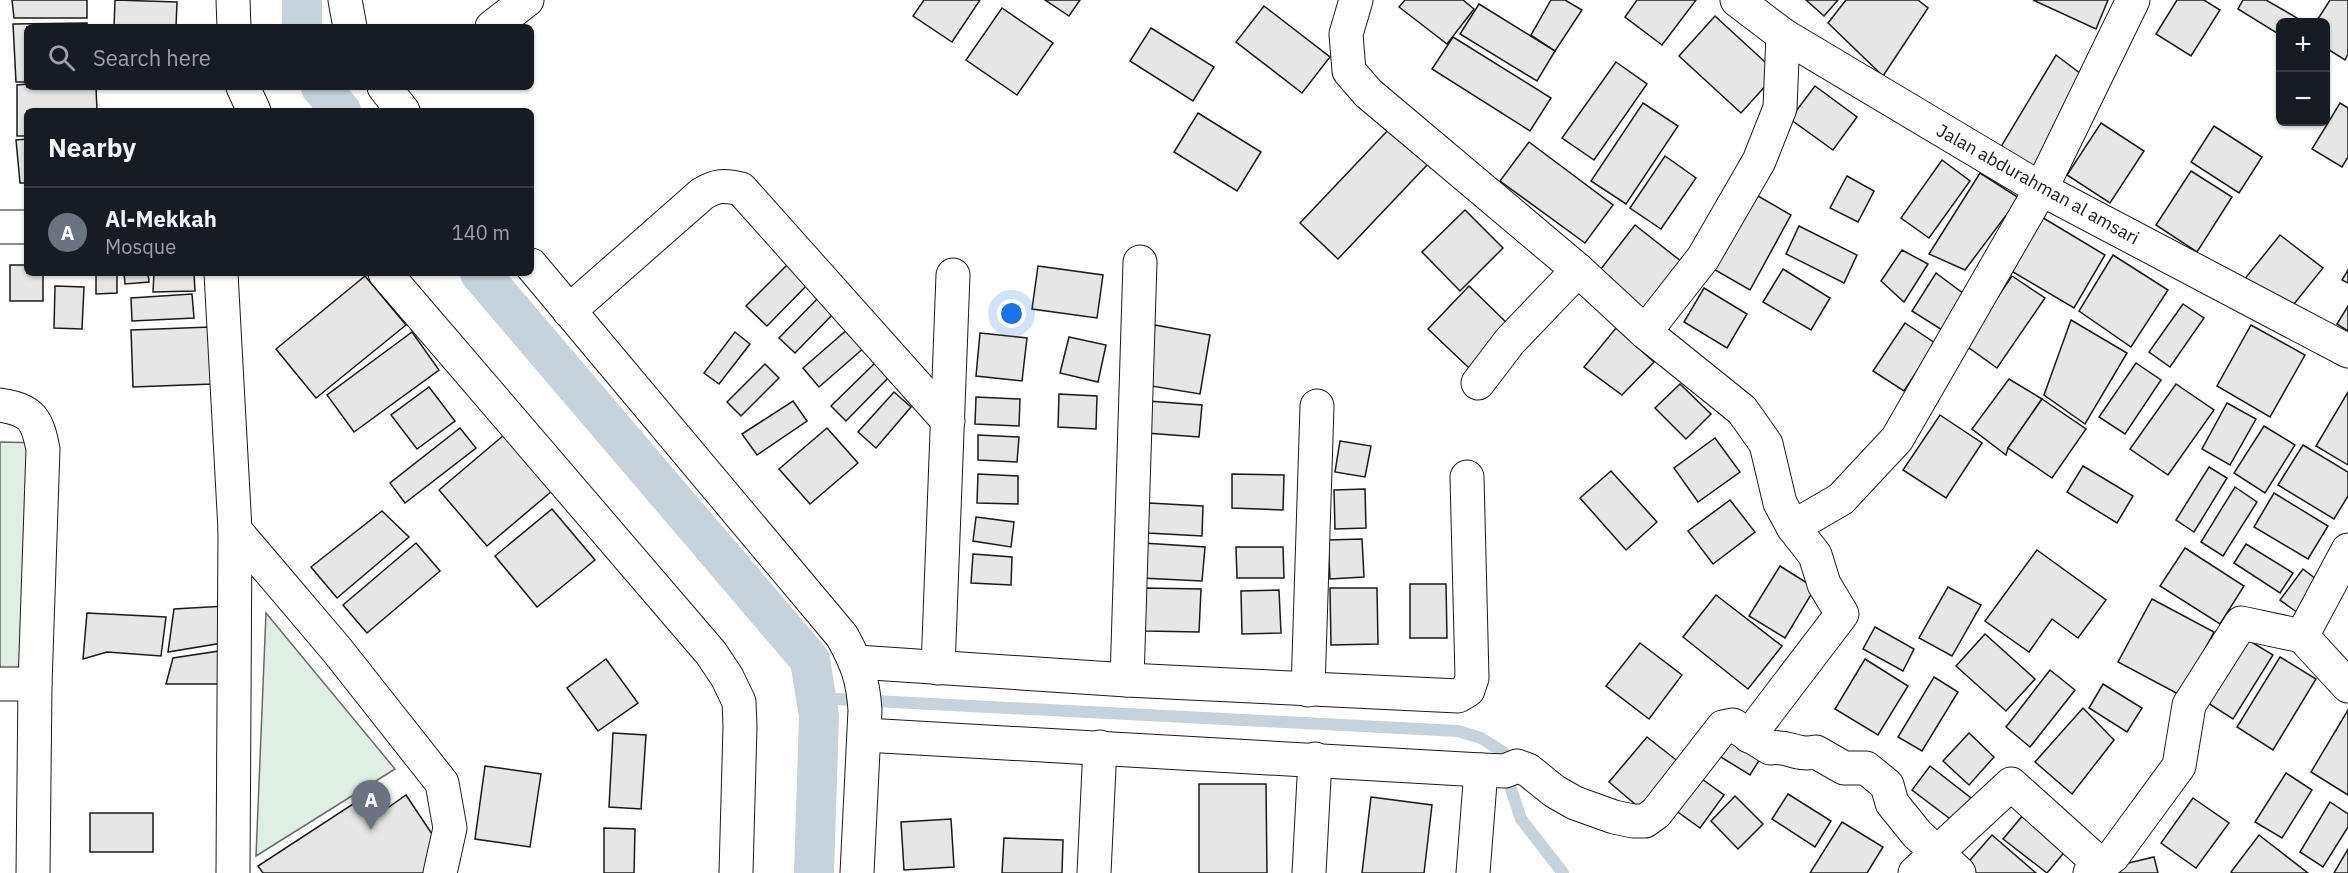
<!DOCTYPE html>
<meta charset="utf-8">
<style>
:root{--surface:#171b24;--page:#20242c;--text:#f1f3f6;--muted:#9ea1a6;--line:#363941;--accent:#c62828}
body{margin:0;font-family:"IBM Plex Sans",sans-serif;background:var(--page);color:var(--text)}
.controls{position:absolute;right:18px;top:18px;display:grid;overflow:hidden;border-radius:9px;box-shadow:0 2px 4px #0004}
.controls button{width:54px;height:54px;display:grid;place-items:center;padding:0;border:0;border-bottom:2px solid var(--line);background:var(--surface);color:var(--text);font:30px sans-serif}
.you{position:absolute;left:1012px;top:314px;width:21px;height:21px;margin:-15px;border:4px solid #fff;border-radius:50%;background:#1a73e8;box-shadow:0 0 0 9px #1a73e833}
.badge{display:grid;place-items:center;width:39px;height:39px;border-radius:50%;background:var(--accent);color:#fff;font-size:20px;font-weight:700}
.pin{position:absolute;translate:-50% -50px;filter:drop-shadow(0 2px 3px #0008)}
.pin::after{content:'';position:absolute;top:32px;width:21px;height:18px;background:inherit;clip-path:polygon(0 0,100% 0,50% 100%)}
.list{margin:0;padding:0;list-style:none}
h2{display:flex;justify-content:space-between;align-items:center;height:78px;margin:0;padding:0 24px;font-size:26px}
h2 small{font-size:20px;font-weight:400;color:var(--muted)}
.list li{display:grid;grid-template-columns:39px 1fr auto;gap:18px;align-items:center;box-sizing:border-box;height:90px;padding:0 24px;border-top:2px solid var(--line)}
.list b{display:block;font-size:22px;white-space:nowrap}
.list p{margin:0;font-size:20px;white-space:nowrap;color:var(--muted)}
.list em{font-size:20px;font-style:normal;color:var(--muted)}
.icon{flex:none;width:33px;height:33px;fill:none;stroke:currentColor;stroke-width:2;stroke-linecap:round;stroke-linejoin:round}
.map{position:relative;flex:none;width:2348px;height:873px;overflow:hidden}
.search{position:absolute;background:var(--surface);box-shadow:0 2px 4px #0004;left:24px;top:24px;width:510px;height:66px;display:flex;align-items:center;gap:15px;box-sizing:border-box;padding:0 21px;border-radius:9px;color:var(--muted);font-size:22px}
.panel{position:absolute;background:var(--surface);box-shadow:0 2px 4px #0004;left:24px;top:108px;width:510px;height:168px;border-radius:9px}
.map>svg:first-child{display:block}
</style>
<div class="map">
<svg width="2348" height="873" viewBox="0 0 2348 873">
<rect width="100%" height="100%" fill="#fff"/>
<g fill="#e0efe3" stroke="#6a6a6a" stroke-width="1.5">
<path d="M0,442L48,443L36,688L0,687Z"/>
<path d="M266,613L395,769L256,856Z"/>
</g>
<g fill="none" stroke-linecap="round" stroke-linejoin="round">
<path stroke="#c6d2dc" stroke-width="12" d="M816,698L1458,731L1481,738L1503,752L1509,783L1521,819L1563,873"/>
<g stroke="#c6d2dc" stroke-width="40">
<path d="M302,0V27"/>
<path d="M321,87L341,111"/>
<path d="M480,273L810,660L819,716L814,873"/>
</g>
</g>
<g fill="#e6e6e6" stroke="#1a1a1a" stroke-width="1.5">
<path d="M12,0H87V18H14Z"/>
<path d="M115,0L177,2L176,27H114Z"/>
<path d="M924,0H980L952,42L913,16Z"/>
<path d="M1045,0H1080L1069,16Z"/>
<path d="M1405,0H1463L1474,9L1447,44L1399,7Z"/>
<path d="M1551,0H1565L1582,10L1555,51L1531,35Z"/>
<path d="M1637,0H1696L1662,45L1625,17Z"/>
<path d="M1806,0H1838L1824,16Z"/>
<path d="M1846,0H1918L1928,8L1883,76L1828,23Z"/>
<path d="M2033,0H2108L2096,29Z"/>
<path d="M2177,0H2204L2220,10L2191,56L2156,34Z"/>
<path d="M2243,0H2266L2304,22H2280V35L2238,9Z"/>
<path d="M2330,0H2348V54L2345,60L2326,48V22H2316Z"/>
<path d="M1479,4L1555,51L1537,81L1460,34Z"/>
<path d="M1264,6L1330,57L1302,93L1236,42Z"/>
<path d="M1002,8L1053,43L1017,95L966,60Z"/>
<path d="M1715,16L1777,73L1741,113L1679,56Z"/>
<path d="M87,23V27H27V82H16L13,24Z"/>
<path d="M1151,28L1214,67L1193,101L1130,61Z"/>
<path d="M1453,37L1551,98L1530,131L1432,69Z"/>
<path d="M2056,55L2089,80L2032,180L1996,155Z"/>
<path d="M1616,62L1647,84L1594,160L1562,138Z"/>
<path d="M27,84V87H96L97,111H27V136H17V85Z"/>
<path d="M1815,86L1857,117L1833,150L1790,119Z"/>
<path d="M1643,103L1678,126L1626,204L1591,181Z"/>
<path d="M2340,103L2348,108V157L2342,167L2312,149Z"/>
<path d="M1198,113L1261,152L1237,191L1174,152Z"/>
<path d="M2101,123L2144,151L2110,203L2067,175Z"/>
<path d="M2214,126L2262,157L2239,193L2191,162Z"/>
<path d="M1390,128L1428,164L1338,259L1300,223Z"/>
<path d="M27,139V183H20L16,140Z"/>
<path d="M1529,142L1613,205L1585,243L1500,181Z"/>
<path d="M1665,156L1696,178L1661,229L1630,208Z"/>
<path d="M1942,160L1970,181L1929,238L1901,218Z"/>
<path d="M2191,171L2232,197L2197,252L2156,225Z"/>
<path d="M1980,173L2019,198L1965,270L1929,254Z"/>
<path d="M1847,176L1874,191L1858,222L1830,208Z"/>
<path d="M1751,192L1791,215L1750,290L1710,267Z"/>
<path d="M1465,210L1503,248L1460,291L1422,252Z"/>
<path d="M2040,216L2105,255L2074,308L2008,269Z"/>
<path d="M1635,225L1682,262L1645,310L1597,274Z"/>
<path d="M1799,226L1857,255L1844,283L1786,254Z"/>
<path d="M2280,235L2323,268L2286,314L2243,281Z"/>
<path d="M1902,250L1928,264L1904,302L1881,281Z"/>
<path d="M2113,255L2168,290L2131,347L2079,311Z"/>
<path d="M790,262L810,282L767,326L746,306Z"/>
<path d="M10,265H27V273H43V301H10Z"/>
<path d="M1038,266L1103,275L1097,318L1032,309Z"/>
<path d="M1783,269L1830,298L1811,330L1763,302Z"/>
<path d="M2348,270V283L2342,280Z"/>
<path d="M96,273H117V293L96,294Z"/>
<path d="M124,273H148L149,282L125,284Z"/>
<path d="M154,273H194L195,291L153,292Z"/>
<path d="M1936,273L1964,294L1942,330L1912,311Z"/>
<path d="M365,276L406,325L316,398L276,349Z"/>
<path d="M2012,276L2045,298L1997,368L1965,345Z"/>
<path d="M55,286L84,287L82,329L54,328Z"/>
<path d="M1469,286L1510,326L1469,368L1428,329Z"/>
<path d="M1704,288L1747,314L1727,348L1684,322Z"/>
<path d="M192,294L194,318L132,321L131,298Z"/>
<path d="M819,297L835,312L795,353L779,338Z"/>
<path d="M2183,304L2204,318L2170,367L2149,352Z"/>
<path d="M2348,306V331L2337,324Z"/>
<path d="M2071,320L2127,353L2085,424L2044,395Z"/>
<path d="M1905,323L1935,343L1904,391L1873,371Z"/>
<path d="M1155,325L1210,335L1200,394L1145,385Z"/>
<path d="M2251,325L2305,355L2270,417L2217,386Z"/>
<path d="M210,327L212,384L133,387L131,330Z"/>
<path d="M849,328L865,347L819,387L803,368Z"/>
<path d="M1616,328L1654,362L1622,395L1584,367Z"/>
<path d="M412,332L439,370L354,432L327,395Z"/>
<path d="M735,332L750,344L719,384L704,373Z"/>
<path d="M980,333L1027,338L1022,381L976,376Z"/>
<path d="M1069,337L1106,345L1098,382L1060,373Z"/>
<path d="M875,363L889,377L846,421L831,406Z"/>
<path d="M2136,363L2161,380L2125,434L2099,417Z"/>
<path d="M765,364L779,378L741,416L727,402Z"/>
<path d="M2009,379L2042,399L2008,448L2006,455L1972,429Z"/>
<path d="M1680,384L1711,414L1686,439L1655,408Z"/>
<path d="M2176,384L2214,410L2168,475L2130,449Z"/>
<path d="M429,387L455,421L417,449L391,415Z"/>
<path d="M894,392L911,407L876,448L858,432Z"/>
<path d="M2348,392V465L2316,446Z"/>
<path d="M1059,394L1097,396L1096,429L1058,427Z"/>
<path d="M976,397L1020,399L1019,426L975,424Z"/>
<path d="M2042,399L2086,429L2052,478L2008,448Z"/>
<path d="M793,401L807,421L757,455L742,434Z"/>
<path d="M1148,401L1202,405L1199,437L1146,433Z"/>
<path d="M2227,403L2256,419L2230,465L2202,449Z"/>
<path d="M1940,415L1982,443L1946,498L1903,470Z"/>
<path d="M2264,426L2295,445L2265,493L2234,473Z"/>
<path d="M460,428L476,448L405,503L390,483Z"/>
<path d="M827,428L858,463L810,504L779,469Z"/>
<path d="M504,435L552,491L487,546L439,490Z"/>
<path d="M978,435L1019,437L1017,462L978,460Z"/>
<path d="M1715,438L1740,472L1698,502L1674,468Z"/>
<path d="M1340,441L1371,446L1365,477L1335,472Z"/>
<path d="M2303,445L2348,472V496L2334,519L2278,485Z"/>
<path d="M2083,466L2133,496L2117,523L2067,492Z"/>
<path d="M2209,467L2227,478L2194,532L2176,520Z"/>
<path d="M1611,471L1657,522L1626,550L1580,498Z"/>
<path d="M978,474L1018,476V504L977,503Z"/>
<path d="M1232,474L1284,475L1283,510L1232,508Z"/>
<path d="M2235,487L2257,502L2223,556L2201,542Z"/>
<path d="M1365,489L1366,528L1335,529L1334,490Z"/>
<path d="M2274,493L2328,526L2308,559L2254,527Z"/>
<path d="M1730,500L1755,532L1713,564L1688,531Z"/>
<path d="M1149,503L1203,506L1202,536L1147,533Z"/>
<path d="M552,509L595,560L537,607L495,556Z"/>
<path d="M382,511L409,537L337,598L311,567Z"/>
<path d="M976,517L1014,522L1011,547L973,541Z"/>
<path d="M1362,539L1364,577L1330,579L1328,540Z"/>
<path d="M416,543L440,571L367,633L343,605Z"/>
<path d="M1143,543L1205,547L1202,581L1141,578Z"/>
<path d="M2246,544L2293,573L2280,593L2234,563Z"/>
<path d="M1236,547H1283L1284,578H1237Z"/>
<path d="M2185,548L2244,586L2220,624L2160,586Z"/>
<path d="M2037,550L2106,600L2078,638L2052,619L2029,652L1985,621Z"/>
<path d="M973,554L1012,557L1011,585L971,583Z"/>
<path d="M1780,566L1815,588L1785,638L1749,616Z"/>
<path d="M2303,569L2321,583L2298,613L2280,600Z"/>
<path d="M1410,584H1446L1447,638H1410Z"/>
<path d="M1948,587L1981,605L1952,656L1919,638Z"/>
<path d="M1145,588L1201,589L1199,632L1145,631Z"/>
<path d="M1330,588H1377L1378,644L1331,645Z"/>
<path d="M1279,590L1281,633L1242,634L1241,591Z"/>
<path d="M1716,595L1782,646L1748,689L1683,637Z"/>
<path d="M2152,599L2214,632L2180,695L2118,662Z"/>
<path d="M226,606L228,642L168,652L174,609Z"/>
<path d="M87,613L166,617L161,656L107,652L83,659Z"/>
<path d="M1875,627L1914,649L1903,671L1863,649Z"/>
<path d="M1985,634L2035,679L2006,711L1956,666Z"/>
<path d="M2240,635L2273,655L2233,719L2200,698Z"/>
<path d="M1640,643L1682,675L1649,719L1606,686Z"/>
<path d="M226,650L224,684H166L173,658Z"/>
<path d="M2280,657L2316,679L2273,750L2237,727Z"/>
<path d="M606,659L638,703L598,731L567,688Z"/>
<path d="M1865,659L1908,686L1878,735L1835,709Z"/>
<path d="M2050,670L2075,690L2030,747L2006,727Z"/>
<path d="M1934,677L1958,692L1922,751L1898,737Z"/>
<path d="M2103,684L2142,708L2127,732L2089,708Z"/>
<path d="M2083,708L2114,740L2072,794L2035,762Z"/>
<path d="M2348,710V795L2311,772Z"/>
<path d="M613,733L646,735L641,809L609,807Z"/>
<path d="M1728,733L1763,754L1750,775L1716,754Z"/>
<path d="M1969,733L1994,757L1969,785L1943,761Z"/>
<path d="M1647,737L1680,763L1642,810L1609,782Z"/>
<path d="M485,766L541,774L530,847L475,839Z"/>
<path d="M1930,766L1971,798L1953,821L1912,790Z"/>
<path d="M2286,773L2312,790L2282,838L2255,822Z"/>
<path d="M1695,774L1724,795L1700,828L1671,807Z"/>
<path d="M1199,784H1266L1267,873H1199Z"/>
<path d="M1788,794L1831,821L1815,847L1772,819Z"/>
<path d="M406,795L436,840L429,873H263L258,866L356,802L369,821Z"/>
<path d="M1735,796L1763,824L1738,849L1711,821Z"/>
<path d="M1371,797L1432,805L1424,873H1362Z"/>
<path d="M2193,798L2229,823L2196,868L2161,843Z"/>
<path d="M2330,802L2348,814V827L2323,867L2300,852Z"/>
<path d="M2029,808L2072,843L2047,873L2003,839Z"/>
<rect x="90" y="813" width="63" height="39"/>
<path d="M951,819L954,867L904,870L901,822Z"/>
<path d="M1842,822L1883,847L1867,873H1810Z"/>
<path d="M604,828L635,829L634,873H604Z"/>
<path d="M1992,835L2036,873H1971L1964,867Z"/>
<path d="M2259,835L2308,873H2233L2231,872Z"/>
<path d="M1004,838L1063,840L1062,873H1002Z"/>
<path d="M2348,849V873H2334Z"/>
<path d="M2154,857L2158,873H2099V870Z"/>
</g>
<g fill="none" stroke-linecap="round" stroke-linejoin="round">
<defs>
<g id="minor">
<path d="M233,0L234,27"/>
<path d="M345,0L350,27"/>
<path d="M1356,0L1346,34L1349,71L1368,93L1578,270L1645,332L1742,410L1766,444L1780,503L1793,527L1815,555L1824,584L1842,614L1749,736"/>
<path d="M1737,0L1783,35L2041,189L2348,351"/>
<path d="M492,27L527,0"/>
<path d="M243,87L254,111"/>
<path d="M384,87L403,111"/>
<path d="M0,227H27"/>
<path d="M531,265L842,636C857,663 863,679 865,710L857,873"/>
<path d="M221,273L235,530L233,873"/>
<path d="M385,273L711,653L727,677L739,702L740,726L736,873"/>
<path d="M569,311L702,194C716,185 725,185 741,189L948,421"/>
<path d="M1645,332L1703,258L1759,161L1780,108L1783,35"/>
<path d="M1478,383L1510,341L1578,270"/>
<path d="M0,405C32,410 37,419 43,449L35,684L33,873"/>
<path d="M1793,527L1841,499L1897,439L2041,189L2133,0"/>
<path d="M235,530L337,650L442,783L450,828L440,873"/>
<path d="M2302,636L2348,550"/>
<path d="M2302,636L2348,686"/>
<path d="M857,662L1127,680L1458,696L1468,690L1472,678L1467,477"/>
<path d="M938,668L953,275"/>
<path d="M1127,680L1140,262"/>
<path d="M0,684H35"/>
<path d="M1308,690L1317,406"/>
<path d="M865,735L1481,770L1505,771L1517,766L1528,770L1554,791L1575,803L1614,817L1633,821H1645L1656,813L1723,727L1733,725L1770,748C1790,745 1794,756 1816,752L1844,768H1866L1887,785L1892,803L1917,834L1959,873"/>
<path d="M1094,873L1100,747"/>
<path d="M1309,873L1315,759"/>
<path d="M1473,873L1481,770"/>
<path d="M1915,873L2011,784L2101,865"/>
<path d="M2090,873L2113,856L2179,766L2189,705L2241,623L2302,636"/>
</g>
</defs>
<use href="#minor" stroke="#1a1a1a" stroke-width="35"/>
<use href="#minor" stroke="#fff" stroke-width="33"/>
</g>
<g text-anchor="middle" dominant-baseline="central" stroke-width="4.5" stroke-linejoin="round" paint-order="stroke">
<g font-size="18" fill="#1a1a1a" stroke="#fff">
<text transform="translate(2038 184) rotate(29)">Jalan abdurahman al amsari</text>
</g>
</g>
</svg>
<div class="controls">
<button>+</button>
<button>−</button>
</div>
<div class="you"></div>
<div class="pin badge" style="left:371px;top:830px;background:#6b7280">A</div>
<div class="search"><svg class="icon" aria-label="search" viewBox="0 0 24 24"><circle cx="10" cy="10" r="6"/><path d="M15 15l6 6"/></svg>Search here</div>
<section class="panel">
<h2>Nearby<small></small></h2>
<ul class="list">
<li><span class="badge" style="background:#6b7280">A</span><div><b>Al-Mekkah</b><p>Mosque</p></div><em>140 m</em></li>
</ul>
</section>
</div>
